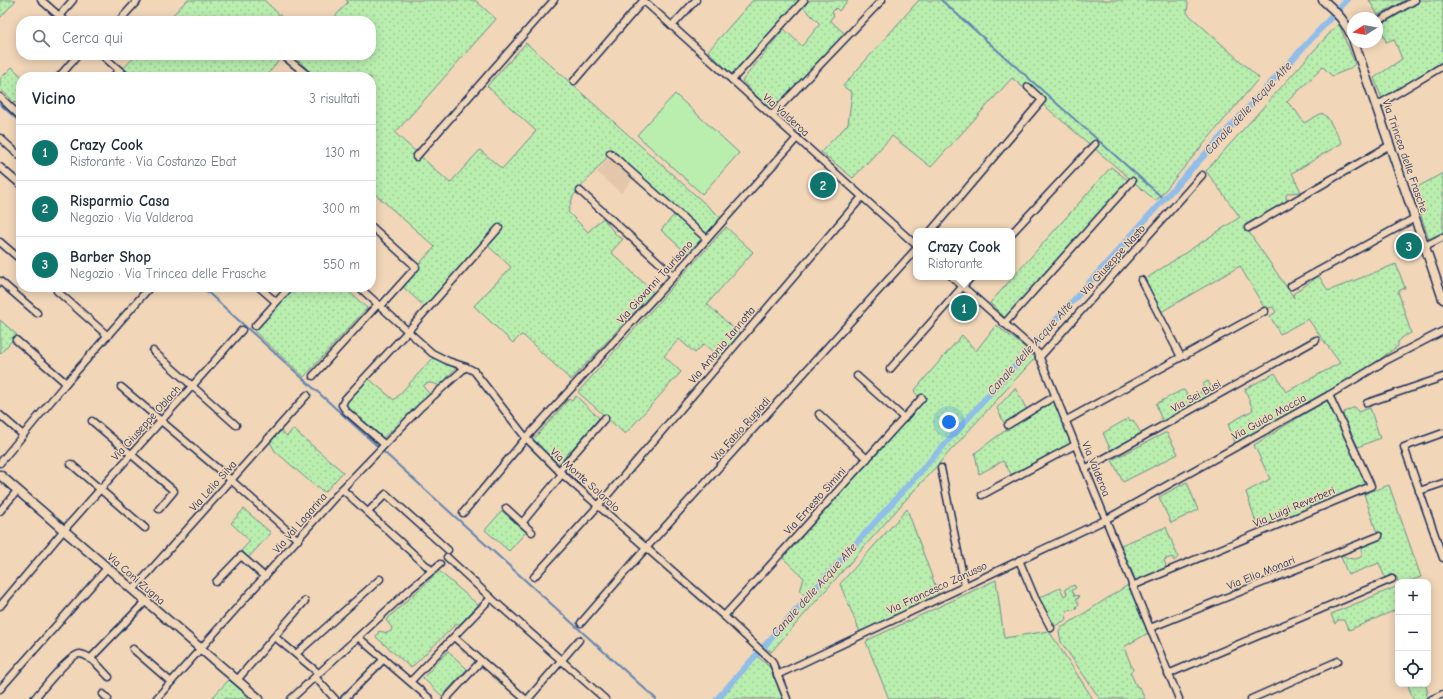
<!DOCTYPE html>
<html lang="it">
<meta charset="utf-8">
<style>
:root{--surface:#fff;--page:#f2f2f3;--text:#1f2937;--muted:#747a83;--line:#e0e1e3;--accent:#0f766e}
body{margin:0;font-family:"Comic Neue",sans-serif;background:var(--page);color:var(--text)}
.controls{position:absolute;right:12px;bottom:12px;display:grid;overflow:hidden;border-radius:8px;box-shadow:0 2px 10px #0003}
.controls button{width:36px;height:36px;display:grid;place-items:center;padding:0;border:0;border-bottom:1px solid var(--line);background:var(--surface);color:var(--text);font:20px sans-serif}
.compass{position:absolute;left:1347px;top:12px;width:36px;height:36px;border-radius:50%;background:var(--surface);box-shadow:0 2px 10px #0003;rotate:259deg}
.you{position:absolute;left:949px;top:422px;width:14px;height:14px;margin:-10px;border:3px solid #fff;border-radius:50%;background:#1a73e8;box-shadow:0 0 0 6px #1a73e833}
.badge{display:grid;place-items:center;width:26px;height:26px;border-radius:50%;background:var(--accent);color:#fff;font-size:13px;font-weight:700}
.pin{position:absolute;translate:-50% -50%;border:2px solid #fff;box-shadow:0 1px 4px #0006}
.popup{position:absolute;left:913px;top:228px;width:102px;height:52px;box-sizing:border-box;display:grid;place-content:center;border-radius:8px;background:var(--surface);filter:drop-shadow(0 1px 3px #0005);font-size:13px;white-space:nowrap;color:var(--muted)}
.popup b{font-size:15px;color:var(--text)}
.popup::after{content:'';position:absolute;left:50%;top:100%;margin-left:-8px;border:8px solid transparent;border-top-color:var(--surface)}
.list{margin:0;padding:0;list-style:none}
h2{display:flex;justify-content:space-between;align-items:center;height:52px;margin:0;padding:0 16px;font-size:17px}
h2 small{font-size:13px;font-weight:400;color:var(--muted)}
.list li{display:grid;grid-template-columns:26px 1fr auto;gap:12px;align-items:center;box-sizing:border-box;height:56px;padding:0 16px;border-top:1px solid var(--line)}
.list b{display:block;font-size:15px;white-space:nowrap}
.list p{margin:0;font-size:13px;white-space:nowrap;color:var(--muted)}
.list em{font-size:13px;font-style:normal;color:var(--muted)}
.icon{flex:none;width:22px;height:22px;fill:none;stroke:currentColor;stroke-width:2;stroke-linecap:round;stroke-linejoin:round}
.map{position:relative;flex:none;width:1443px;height:699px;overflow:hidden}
.search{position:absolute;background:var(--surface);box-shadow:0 2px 10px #0003;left:16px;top:16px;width:360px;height:44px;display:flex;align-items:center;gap:10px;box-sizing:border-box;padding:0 14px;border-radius:16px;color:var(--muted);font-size:15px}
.panel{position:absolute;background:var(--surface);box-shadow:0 2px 10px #0003;left:16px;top:72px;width:360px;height:220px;border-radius:16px}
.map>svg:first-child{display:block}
</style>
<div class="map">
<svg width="1443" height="699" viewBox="0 0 1443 699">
<defs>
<pattern id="green-dots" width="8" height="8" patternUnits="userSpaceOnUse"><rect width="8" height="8" fill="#b9eeaf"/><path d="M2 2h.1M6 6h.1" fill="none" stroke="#9ecc99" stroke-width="1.8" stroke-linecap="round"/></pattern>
</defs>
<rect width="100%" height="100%" fill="#f1d6b8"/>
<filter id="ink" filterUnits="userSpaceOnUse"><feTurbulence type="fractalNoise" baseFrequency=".025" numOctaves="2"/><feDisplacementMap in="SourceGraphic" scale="8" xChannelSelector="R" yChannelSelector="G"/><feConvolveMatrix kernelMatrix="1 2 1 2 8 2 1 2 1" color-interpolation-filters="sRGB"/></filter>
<g filter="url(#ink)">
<path fill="#e4c7aa" d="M610,157L634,178L621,193L597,172Z"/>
<g fill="url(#green-dots)" stroke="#6a8e86">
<path d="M0,0H16L0,18Z"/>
<path d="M187,0H264L286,21H167Z"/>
<path d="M346,0H475L496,19L395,133L450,183L480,150L502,169L536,131L487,86L526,43L722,219L707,237L612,152L573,196L568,212L588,232L603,218L617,236L623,239L611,252L653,292L571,380L524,336L521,335L513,343L474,306L511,267L485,243L425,307L400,284L435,247L375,194L371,198V77H315L293,55H371V21H331L348,2Z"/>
<path d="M753,0H799L732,74L708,51Z"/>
<path d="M810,0H848L839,11L836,8L832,12L834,15L830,20L846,35L773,113L742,81L784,29L802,46L820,24L803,7Z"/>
<path d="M919,0H1186L1188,3L1187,13L1259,78L1156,201L1012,78L931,167L892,136L853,178L821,152L848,124L852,93L843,86Z"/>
<path d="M1369,0H1406L1378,15Z"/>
<path d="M1414,0H1443V61L1382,99L1374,78L1402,59L1394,39L1386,42L1380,24Z"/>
<path d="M1339,24L1355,64L1349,69L1332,76L1323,67L1287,102L1296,111L1304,123L1322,113L1327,117L1342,143L1292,173L1301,192L1288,193L1286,195L1287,203L1246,228L1294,298L1293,294L1319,276L1328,291L1396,264L1405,288L1398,291L1411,333L1403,337L1398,342V346L1372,365L1268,428L1236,445L1228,424L1253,410L1245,389L1275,373L1286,392L1340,363L1308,319L1280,334L1270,316L1276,312L1273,307L1265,309L1240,266L1161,312L1144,280L1240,217L1206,171L1337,25Z"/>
<path d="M136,55H283L266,77H133L124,68Z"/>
<path d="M12,67L22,77H21V97L15,103L0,89V79Z"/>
<path d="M1111,167L1130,182L1019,302L1006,319L990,303Z"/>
<path d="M1443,173V232L1429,239L1412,190Z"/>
<path d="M675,214L705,240L690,256L661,230Z"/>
<path d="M726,227L753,252L707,304L741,335L721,358L704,344L695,353L679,339L664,356L681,372L625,434L578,392Z"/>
<path d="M293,287H344L367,308L304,377L254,331Z"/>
<path d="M0,320L17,335L0,354Z"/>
<path d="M996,325L1027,349L1035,358L910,495L771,652L765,648L809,599L800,591L804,578L783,558L923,402L914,391L962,335L976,351Z"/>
<path d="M433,358L453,366L455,369C449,374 447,380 440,386C435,384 429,381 424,385V388L431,395L382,439L345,407L348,400L369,379L394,400Z"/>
<path d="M1208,381L1216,397L1163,424L1156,404L1180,391L1184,390L1189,398L1196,396L1203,390V384Z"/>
<path d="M1015,388L1027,410L1052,395L1074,444L1013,477L1003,461L979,474L975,453L1007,429L997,408Z"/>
<path d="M576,396L599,418L559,464L532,441L569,399L572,401Z"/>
<path d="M1327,400L1367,485L1258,528L1246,492L1270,479L1254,445Z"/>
<path d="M1355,407L1358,412L1370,408L1380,438L1358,447L1343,416L1344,412Z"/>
<path d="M1129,418L1130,421L1133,420L1142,435L1112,453L1103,433Z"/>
<path d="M293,429L343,472L325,492L316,487L275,451L270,442L281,431L287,436Z"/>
<path d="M1165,433H1167L1178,454L1123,482L1112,460Z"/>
<path d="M1187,482L1198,510L1171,523L1159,497Z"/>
<path d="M1389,485L1421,577L1407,582H1398L1397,577L1391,574L1388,576L1386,580L1379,563L1348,575L1340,554C1348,558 1354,562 1362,556V545L1379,539L1364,494Z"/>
<path d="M244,509L271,533L248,558L241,551L250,541L231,523Z"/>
<path d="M907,509L939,596L860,632L840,584Z"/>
<path d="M502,511L526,532L509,551L485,530Z"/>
<path d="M1166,527L1178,557L1174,561L1172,557L1164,560L1167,569L1136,581L1121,545Z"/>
<path d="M439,571L478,605L460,624H456L411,668L376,637L379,631L387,633L391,631L392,628L386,620Z"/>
<path d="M996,580L1004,638L1049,631L1093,699H889L866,642L868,640Z"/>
<path d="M1074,585L1076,588L1072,590L1075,596L1078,595L1079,598L1076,599L1079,604L1076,607L1077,608L1072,611L1070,609L1065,613L1067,619L1055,626L1039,598L1060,588L1064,596L1067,594L1065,589Z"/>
<path d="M1128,585L1148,633L1124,647L1133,670L1130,672L1137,687H1139L1145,699H1100L1061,642L1059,632L1061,628L1066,625Z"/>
<path d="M1398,586V609L1349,630L1344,620H1338L1335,624L1331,614Z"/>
<path d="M448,651L467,669L442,696L423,678Z"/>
<path d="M757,656L774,671L785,699H721Z"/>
<path d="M229,680L252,699H211Z"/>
<path d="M1413,684H1425L1428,692L1426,693L1428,697L1423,699H1413L1408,685Z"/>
</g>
<path fill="#b9eeaf" stroke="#6a8e86" d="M675,94L739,153L702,194L637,135Z"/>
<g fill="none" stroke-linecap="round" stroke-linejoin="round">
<g stroke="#6184b2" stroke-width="2">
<path d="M941,0L1164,199"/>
<path d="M0,104L21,123"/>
<path d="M202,287L656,699"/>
</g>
<path stroke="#90bdea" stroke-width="6" d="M717,699L1164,199L1347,0"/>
<defs>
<g id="minor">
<path d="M41,0L65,21"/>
<path d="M643,0L916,245"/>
<path d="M59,16L73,0"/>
<path d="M119,21L138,0"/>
<path d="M1377,22L1415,0"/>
<path d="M672,26L696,0"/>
<path d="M102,55L127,77"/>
<path d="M285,57L310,77"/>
<path d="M59,77L78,55"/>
<path d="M113,77L119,70"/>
<path d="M732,80L804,0"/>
<path d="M574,81L643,1"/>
<path d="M0,97L21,117"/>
<path d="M1376,106L1443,66"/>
<path d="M772,115L882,0"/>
<path d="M0,138L21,157"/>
<path d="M610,153L707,239"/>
<path d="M416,157L554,0"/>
<path d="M0,167L21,185"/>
<path d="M580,191L674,276"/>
<path d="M371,226L416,267L381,306"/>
<path d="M1248,228L1390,145"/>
<path d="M931,231L1042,100L1028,87"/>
<path d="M1012,233L1095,144"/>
<path d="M0,242L21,260"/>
<path d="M1425,246L1443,237"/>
<path d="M952,277L1038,353L1179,699"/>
<path d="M1141,280L1181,357"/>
<path d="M0,281L37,313"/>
<path d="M1291,286L1415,218"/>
<path d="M259,287L276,302"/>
<path d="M359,287L432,353L448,361L466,367L474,371L526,438L562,474L724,616L772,661L787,699"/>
<path d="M57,291L108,336"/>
<path d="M1004,324L1132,181"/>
<path d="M255,326L290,287"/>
<path d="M16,340L66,383"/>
<path d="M153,351L236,425"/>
<path d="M1039,358L1202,175"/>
<path d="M890,369L971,277"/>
<path d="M313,376L378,304"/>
<path d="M857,376L904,418"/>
<path d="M121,387L231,480L298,540"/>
<path d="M1367,403L1443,377"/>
<path d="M819,414L867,459"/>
<path d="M0,415L23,435"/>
<path d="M92,421L174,491L159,509"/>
<path d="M1065,421L1265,311"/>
<path d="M1008,425L1055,396"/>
<path d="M1443,433L1404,447L1443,558"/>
<path d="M384,444L346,411L342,405L345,399L408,331L499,228"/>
<path d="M0,463L66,383L150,287"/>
<path d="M71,464L145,528"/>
<path d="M941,468L965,586"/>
<path d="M1085,469L1316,340"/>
<path d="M559,471L605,418"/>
<path d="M342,489L429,568"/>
<path d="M1419,491L1443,483"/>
<path d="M982,495L1075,445"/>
<path d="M506,508L532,532"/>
<path d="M0,511L17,491"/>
<path d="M368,512L386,494L448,550"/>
<path d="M463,513L526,438L674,276L797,138"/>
<path d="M522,523L562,474"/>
<path d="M447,557L491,598L605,699"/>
<path d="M1019,560L1035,598L1051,628"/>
<path d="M534,577L598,506L862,197"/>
<path d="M216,582L241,556L265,577"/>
<path d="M1132,586L1371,486L1329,395"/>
<path d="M133,590L307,395"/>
<path d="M0,606L64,530L242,330"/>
<path d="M724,616L922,398"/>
<path d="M581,623L646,548L916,249"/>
<path d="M1150,628L1379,536"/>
<path d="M275,637L316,671"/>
<path d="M454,637L525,699"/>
<path d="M359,638L430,699"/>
<path d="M133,649L171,682"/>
<path d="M296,654L380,579"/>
<path d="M90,659L146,601"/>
<path d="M1168,674L1392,579"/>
<path d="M777,675L1105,520L1329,395L1387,360L1443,331"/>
<path d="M315,677L335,699"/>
<path d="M237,680L305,601"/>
<path d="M411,681L491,598"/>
<path d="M0,689L107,568"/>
<path d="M103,694L108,699"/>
<path d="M34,699C41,691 71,653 80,654C91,655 102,670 109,677"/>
<path d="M156,699L342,489L421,407L466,367"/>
<path d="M291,699L409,590L440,564"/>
<path d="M344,699L384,659"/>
<path d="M446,699L481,661"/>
<path d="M528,699L579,640"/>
<path d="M1251,699L1338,661"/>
<path d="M1432,699L1443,694"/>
</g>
<g id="tertiary">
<path d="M1323,0C1336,11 1346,22 1353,38"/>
<path d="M1354,42L1443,299"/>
<path d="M0,475L259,699"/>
</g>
</defs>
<use href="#minor" stroke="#1b2f5e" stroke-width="9"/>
<use href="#tertiary" stroke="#1b2f5e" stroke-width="11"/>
<use href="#minor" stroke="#f1d6b8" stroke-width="6"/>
<use href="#tertiary" stroke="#f1d6b8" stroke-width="8"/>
</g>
</g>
<g text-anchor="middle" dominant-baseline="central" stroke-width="3" stroke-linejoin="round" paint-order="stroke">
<g font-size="11" fill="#1b2f5e" stroke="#f1d6b8">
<text transform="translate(786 115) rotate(42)">Via Valderoa</text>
<text transform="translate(1405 156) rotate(71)">Via Trincea delle Frasche</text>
<text transform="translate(1113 260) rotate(-48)">Via Giuseppe Nasto</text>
<text transform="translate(655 282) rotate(-48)">Via Giovanni Taurisano</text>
<text transform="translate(722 345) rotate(-50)">Via Antonio Iannotta</text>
<text transform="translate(1196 396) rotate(-29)">Via Sei Busi</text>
<text transform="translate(1269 417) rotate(-29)">Via Guido Moccia</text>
<text transform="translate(146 423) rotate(-48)">Via Giuseppe Oblach</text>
<text transform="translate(741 429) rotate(-48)">Via Fabio Rugiadi</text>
<text transform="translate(1096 469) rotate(68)">Via Valderoa</text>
<text transform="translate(585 480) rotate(42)">Via Monte Solarolo</text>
<text transform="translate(213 486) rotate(-48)">Via Lelio Silva</text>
<text transform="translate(815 501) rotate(-48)">Via Ernesto Simini</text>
<text transform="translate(1294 507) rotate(-23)">Via Luigi Reverberi</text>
<text transform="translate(300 523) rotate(-49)">Via Val Lagarina</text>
<text transform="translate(1261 573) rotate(-22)">Via Elio Monari</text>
<text transform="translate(136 579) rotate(41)">Via Coni Zugna</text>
<text transform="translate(937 588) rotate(-25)">Via Francesco Zanusso</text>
</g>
<g font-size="12" font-style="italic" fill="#2d4473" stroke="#f1d6b8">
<text transform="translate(1248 108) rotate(-47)">Canale delle Acque Alte</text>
<text transform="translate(1030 348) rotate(-48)">Canale delle Acque Alte</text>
<text transform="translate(814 590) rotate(-48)">Canale delle Acque Alte</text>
</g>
</g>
</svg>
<div class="controls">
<button>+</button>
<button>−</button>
<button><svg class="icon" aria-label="locate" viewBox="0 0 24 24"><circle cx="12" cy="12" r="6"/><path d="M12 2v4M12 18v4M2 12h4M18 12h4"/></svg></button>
</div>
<svg class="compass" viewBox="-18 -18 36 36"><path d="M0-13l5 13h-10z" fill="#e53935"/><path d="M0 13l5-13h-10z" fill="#747a83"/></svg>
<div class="you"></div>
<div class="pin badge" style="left:964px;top:308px">1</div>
<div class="popup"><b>Crazy Cook</b>Ristorante</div>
<div class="pin badge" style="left:823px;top:185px">2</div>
<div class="pin badge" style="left:1409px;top:246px">3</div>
<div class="search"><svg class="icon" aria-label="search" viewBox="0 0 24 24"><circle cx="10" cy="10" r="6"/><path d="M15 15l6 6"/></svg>Cerca qui</div>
<section class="panel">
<h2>Vicino<small>3 risultati</small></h2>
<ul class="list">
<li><span class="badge">1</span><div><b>Crazy Cook</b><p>Ristorante · Via Costanzo Ebat</p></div><em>130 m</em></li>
<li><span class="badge">2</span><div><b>Risparmio Casa</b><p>Negozio · Via Valderoa</p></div><em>300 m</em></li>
<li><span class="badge">3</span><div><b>Barber Shop</b><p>Negozio · Via Trincea delle Frasche</p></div><em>550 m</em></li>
</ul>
</section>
</div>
